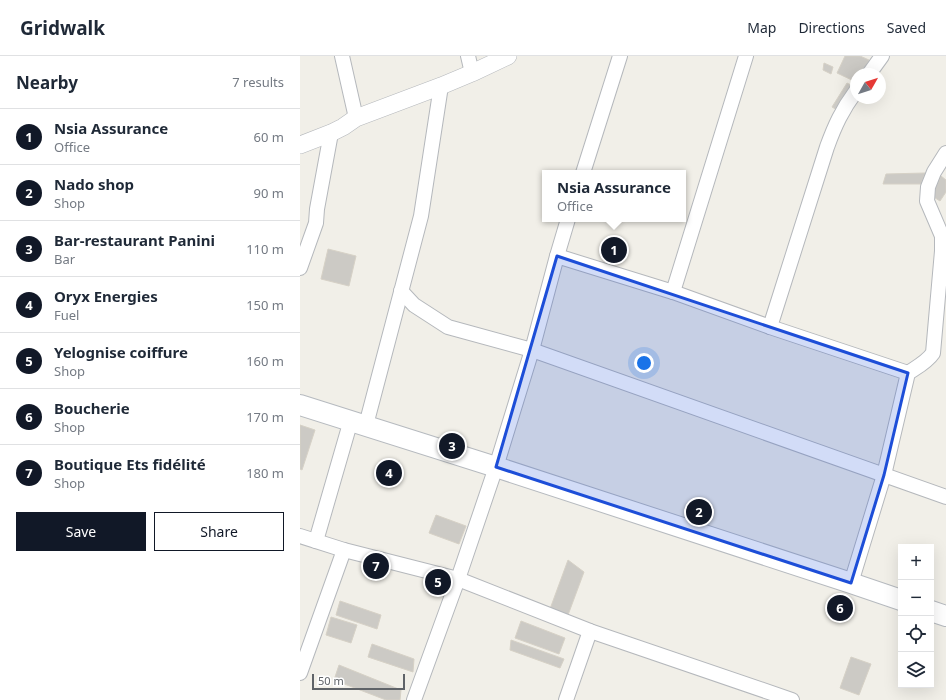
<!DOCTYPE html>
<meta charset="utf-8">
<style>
:root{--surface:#fff;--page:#f6f6f7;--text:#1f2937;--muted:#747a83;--line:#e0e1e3;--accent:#111827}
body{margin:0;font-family:"Noto Sans",sans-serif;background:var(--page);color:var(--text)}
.controls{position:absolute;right:12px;bottom:12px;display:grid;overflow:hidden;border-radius:0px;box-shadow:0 4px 16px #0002}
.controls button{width:36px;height:36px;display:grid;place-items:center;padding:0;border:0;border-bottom:1px solid var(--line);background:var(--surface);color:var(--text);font:20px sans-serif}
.compass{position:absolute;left:550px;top:12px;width:36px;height:36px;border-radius:50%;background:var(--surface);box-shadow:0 4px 16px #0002;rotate:51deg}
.scale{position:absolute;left:12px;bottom:10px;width:93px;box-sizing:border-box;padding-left:4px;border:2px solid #5f6368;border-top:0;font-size:11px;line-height:14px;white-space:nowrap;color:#5f6368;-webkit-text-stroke:3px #fff;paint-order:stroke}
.you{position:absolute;left:344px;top:307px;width:14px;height:14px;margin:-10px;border:3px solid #fff;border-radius:50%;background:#1a73e8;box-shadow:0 0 0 6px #1a73e833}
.badge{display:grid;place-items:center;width:26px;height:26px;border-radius:50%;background:var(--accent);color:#fff;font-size:13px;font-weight:700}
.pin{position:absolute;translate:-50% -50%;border:2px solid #fff;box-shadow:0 1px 4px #0006}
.popup{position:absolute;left:242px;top:114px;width:144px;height:52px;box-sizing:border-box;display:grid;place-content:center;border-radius:0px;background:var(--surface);filter:drop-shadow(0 1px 3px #0005);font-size:13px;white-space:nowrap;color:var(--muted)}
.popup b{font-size:15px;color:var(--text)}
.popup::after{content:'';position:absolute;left:50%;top:100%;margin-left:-8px;border:8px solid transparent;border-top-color:var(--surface)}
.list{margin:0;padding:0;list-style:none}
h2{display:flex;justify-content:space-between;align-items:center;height:52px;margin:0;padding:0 16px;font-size:17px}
h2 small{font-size:13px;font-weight:400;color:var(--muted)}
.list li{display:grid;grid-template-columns:26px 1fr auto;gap:12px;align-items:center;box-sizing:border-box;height:56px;padding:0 16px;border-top:1px solid var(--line)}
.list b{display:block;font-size:15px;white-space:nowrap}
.list p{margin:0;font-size:13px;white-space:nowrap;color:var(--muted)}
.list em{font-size:13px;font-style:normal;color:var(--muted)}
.actions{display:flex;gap:8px;padding:12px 16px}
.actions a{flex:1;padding:9px 0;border:1px solid var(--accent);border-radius:0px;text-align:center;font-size:14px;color:var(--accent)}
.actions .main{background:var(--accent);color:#fff}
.icon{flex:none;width:22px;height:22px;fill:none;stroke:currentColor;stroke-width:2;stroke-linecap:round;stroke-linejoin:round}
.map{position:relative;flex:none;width:646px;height:644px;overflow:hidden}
header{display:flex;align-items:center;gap:24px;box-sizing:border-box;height:56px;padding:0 20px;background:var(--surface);border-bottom:1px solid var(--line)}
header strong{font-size:19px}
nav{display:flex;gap:22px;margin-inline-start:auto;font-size:14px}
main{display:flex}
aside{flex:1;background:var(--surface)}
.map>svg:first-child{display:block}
</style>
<header>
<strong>Gridwalk</strong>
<nav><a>Map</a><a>Directions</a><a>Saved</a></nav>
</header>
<main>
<aside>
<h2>Nearby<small>7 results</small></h2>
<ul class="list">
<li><span class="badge">1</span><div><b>Nsia Assurance</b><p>Office</p></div><em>60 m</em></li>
<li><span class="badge">2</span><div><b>Nado shop</b><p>Shop</p></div><em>90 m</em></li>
<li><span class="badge">3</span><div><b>Bar-restaurant Panini</b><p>Bar</p></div><em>110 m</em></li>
<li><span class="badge">4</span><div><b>Oryx Energies</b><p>Fuel</p></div><em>150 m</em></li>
<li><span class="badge">5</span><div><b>Yelognise coiffure</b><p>Shop</p></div><em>160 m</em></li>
<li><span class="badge">6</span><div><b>Boucherie</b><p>Shop</p></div><em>170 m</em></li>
<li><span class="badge">7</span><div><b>Boutique Ets fidélité</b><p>Shop</p></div><em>180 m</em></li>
</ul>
<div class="actions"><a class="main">Save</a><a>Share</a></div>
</aside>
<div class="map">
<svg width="646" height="644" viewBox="0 0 646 644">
<rect width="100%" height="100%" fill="#f1efe8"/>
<g fill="#cccac5" stroke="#d6d1c6">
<path d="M545,0H560L569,4L562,18H556V26L537,17Z"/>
<path d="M524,7L533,11L531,18L523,14Z"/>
<path d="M547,27L553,30L539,55L532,51Z"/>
<path d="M625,117L621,128H583L586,118Z"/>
<path d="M641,120L646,124V136L640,145L632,140Z"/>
<path d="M28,193L56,200L49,230L21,223Z"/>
<path d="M0,369L15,374L2,414L0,413Z"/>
<path d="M136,459L166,470L159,488L129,477Z"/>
<path d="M268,504L284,516L268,559L250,553Z"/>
<path d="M40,545L81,559L77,573L36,559Z"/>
<path d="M31,561L57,569L51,587L26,579Z"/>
<path d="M221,565L265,582L259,598L215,582Z"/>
<path d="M211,584L264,603L260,612L210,594Z"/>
<path d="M72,588L114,603L113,616L68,601Z"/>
<path d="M551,601L571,608L559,639L540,632Z"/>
<path d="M39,609L101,634L100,644H86L34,624Z"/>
</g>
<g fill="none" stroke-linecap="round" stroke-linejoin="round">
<defs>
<g id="minor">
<path d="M42,0L56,62"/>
<path d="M168,0L172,17"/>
<path d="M569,18L582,0"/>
<path d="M283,117L320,0"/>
<path d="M257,200L373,236L470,271L608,317"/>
<path d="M0,212L16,167L17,153L31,77"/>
<path d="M101,235L114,249L148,271L232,294L646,441"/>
<path d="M373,236L446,0"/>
<path d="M470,271L527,91C535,69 542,54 556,35"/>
<path d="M66,369L121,160L141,30"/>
<path d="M0,480L44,494L158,523L290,575L492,644"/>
<path d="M16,485L51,364"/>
<path d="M551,527L584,419L608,317C617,311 627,306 633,297L642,195V180L627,145L628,131L634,116L646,97"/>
<path d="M0,617L44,494"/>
<path d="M114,644L158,523L196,411L232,294L257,200L268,163"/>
<path d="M266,644L290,575"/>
</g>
<path id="tertiary" d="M0,89L31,77L43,71L56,62L141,30L172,17L208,0"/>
<g id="secondary">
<path d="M0,349L196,411L551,527L601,544"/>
<path d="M631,555L646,560"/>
</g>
</defs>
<use href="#minor" stroke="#b5b8bc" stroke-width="16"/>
<use href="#tertiary" stroke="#b5b8bc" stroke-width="18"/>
<use href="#secondary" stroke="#b6babf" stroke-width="22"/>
<use href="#minor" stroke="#fff" stroke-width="14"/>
<use href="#tertiary" stroke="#fff" stroke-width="17"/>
<use href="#secondary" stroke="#fff" stroke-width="20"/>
</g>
<path fill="#1d4ed8" fill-opacity="0.2" stroke="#1d4ed8" stroke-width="3" stroke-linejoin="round" d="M257,200L608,317L584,419L551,527L196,411Z"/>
</svg>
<div class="controls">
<button>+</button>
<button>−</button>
<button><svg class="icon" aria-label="locate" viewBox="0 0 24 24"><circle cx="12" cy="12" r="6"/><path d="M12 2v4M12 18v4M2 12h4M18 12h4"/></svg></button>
<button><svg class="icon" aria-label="layers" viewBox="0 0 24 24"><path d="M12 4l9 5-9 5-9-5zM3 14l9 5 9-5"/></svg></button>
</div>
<svg class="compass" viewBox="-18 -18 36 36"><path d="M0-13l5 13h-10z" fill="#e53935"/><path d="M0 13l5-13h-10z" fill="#747a83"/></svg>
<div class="scale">50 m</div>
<div class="you"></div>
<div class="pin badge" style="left:314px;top:194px">1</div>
<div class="popup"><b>Nsia Assurance</b>Office</div>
<div class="pin badge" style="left:399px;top:456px">2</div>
<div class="pin badge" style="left:152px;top:390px">3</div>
<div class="pin badge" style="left:89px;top:417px">4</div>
<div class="pin badge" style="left:138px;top:526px">5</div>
<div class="pin badge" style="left:540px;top:552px">6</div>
<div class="pin badge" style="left:76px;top:510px">7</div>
</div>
</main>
